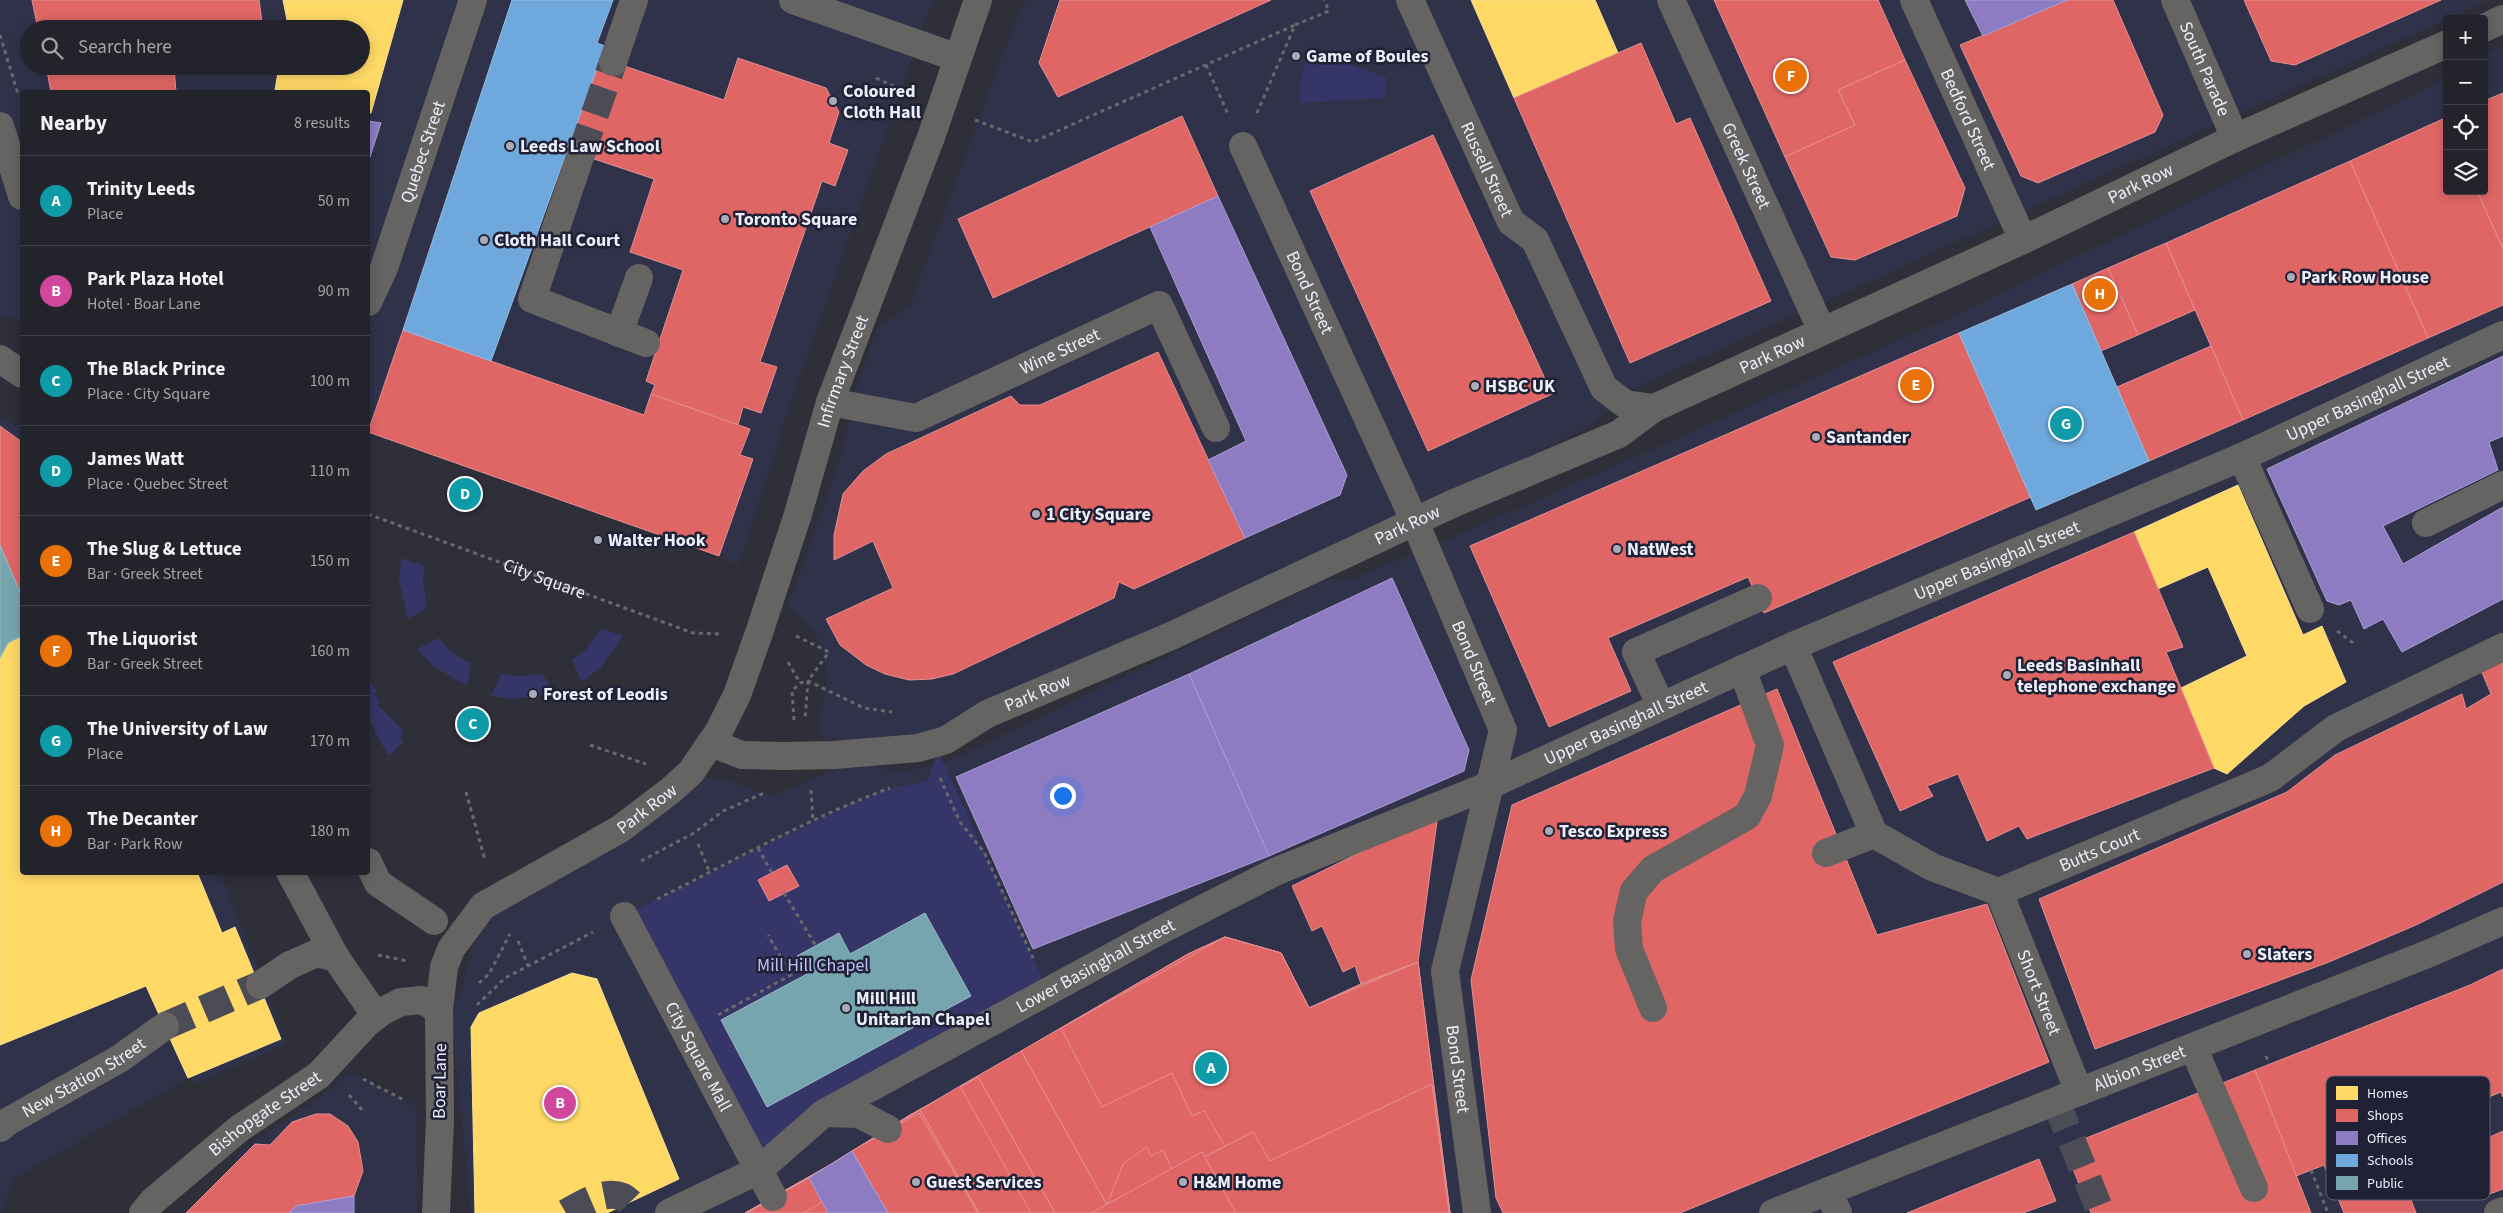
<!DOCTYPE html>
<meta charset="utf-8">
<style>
:root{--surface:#23232c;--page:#2f2f38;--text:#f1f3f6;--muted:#a3a4a9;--line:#404048;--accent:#db2777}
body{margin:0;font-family:"Source Sans 3",sans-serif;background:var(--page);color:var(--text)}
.controls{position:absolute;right:15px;top:15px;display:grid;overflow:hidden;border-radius:5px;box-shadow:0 2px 12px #0003}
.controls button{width:45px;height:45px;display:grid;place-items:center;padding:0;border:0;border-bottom:1px solid var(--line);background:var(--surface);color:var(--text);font:25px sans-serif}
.you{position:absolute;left:1062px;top:795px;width:18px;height:18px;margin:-12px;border:4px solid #fff;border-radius:50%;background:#1a73e8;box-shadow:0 0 0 8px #1a73e833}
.badge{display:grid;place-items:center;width:32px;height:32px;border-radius:50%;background:var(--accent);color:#fff;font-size:16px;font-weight:700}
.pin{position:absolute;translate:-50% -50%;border:2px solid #fff;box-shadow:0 1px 5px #0006}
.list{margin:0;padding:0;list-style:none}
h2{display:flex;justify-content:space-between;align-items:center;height:65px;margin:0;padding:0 20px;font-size:21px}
h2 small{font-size:16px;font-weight:400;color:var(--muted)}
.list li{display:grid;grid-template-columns:32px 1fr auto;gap:15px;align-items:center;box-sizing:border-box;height:90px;padding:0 20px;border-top:1px solid var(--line)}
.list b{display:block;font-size:19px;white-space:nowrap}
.list p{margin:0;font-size:16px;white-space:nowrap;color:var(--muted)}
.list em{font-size:16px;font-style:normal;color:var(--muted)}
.icon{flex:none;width:28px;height:28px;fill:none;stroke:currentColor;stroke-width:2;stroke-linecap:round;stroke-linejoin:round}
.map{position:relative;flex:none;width:2503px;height:1213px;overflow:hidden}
.search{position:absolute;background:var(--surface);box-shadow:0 2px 12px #0003;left:20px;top:20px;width:350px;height:55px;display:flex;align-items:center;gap:12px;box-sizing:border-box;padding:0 18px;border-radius:28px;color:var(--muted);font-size:19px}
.panel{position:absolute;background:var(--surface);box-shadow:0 2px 12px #0003;left:20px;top:90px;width:350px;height:785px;border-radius:5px}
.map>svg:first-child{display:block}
</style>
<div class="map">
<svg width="2503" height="1213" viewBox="0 0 2503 1213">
<rect width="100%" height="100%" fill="#2f2f3a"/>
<g fill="#30324a" fill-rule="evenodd">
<path d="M0,0H933L791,402L739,565L719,556L368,432V92H22V322L0,314ZM29,29H361V66H29Z"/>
<path d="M1026,0H2489L1629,391L1592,425L1488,477L936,736L828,742L820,733L818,721L828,682L822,650L813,629L788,606L844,447L858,381L876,330L911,303L1008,40Z"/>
<path d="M2503,48V1213H471L452,1024L455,1002L463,984L472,946L494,905L687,778L706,777L730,781L772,796L833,770L866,764L892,770L914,769L934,766L950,760L1330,578L1347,581L1465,532L1947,319L2431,86L2447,72V191H2484V51Z"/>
<path d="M0,416L22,429V872L220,873L287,1044L194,1084L182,1064L188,1078L14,1179L2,1213H0Z"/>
<path d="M351,1072L417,1107V1213H196L218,1187L240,1151L320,1098Z"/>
</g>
<g fill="#363567">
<path d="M1310,50L1387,78L1384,98L1300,103V81Z"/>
<path d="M401,558L424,566L423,583L427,608L408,619L399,581Z"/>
<path d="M602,629L623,636L600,668L582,682L572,660L586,649Z"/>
<path d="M439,638L450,651L471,664L467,686L433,666L417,649Z"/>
<path d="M501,674L518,676L543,674L553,693L514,699L491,696Z"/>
<path d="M368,679L377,691L374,694L380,702L377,704L404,731L400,739L404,741L389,756C372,729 365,712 368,679Z"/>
<path d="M938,751L1048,991L762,1158L634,911L813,822L888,789L928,781Z"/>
</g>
<g fill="#ffd966" stroke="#fadf93">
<path d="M283,0H403L371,113H368V92H284L275,90L279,66H361V29H286L287,20Z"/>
<path d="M1471,0H1595L1618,53L1514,98Z"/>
<path d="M2238,485L2303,635L2322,626L2346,682L2304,706L2227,774L2214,768L2181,688L2247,656L2208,567L2158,589L2134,532Z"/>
<path d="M22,636V872H197L222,933L235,927L281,1039L188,1078L146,986L0,1045V658L8,643Z"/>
<path d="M572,973L597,979L679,1179L607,1213H475L471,1027L479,1013Z"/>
</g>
<g fill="#e06666" stroke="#e48f93">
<path d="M32,0H259L263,29H38Z"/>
<path d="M1060,0H1271L1058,97L1039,63Z"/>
<path d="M1714,0H1878L1905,60L1838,90L1855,125L1785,157Z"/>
<path d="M2067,0H2113L2163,115L2155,132L2038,183L2021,176L1960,45Z"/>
<path d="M2244,0H2441L2295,65L2271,61Z"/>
<path d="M1641,43L1676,124L1690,118L1771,301L1630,363L1514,98Z"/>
<path d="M601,58L724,100L738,58L826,88L839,112L829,143L848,150L835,186L822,181L760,362L777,367L761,413L743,407L738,425L651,394L655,385L646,381L683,270L630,252L654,179L567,150Z"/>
<path d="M1905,60L1965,188L1957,216L1855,260L1831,257L1785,157L1855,125L1838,90Z"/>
<path d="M46,66H174L176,92H51Z"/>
<path d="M2503,93V249L2477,191H2484V101Z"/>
<path d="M1182,116L1218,196L993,298L958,219Z"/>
<path d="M2445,118L2447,191H2477L2503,249V305L2428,338L2350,161Z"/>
<path d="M1433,135L1552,394L1428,451L1310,191Z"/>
<path d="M2350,161L2428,338L2243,420L2166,243Z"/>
<path d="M2166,243L2195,310L2138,335L2108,268Z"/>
<path d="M2108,268L2138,335L2101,351L2072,284Z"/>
<path d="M403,330L644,415L651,394L750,429L740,455L753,459L719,556L368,432Z"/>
<path d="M1959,333L2031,497L1764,613L1748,577L1608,638L1631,691L1549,727L1470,546Z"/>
<path d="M2211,346L2243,420L2149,461L2117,387Z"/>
<path d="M1158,352L1245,538L1134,589L1119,582L1114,598L953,674L932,679L909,680L885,674L866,665L840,645L826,619L893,588L873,541L834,560V535L843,494L863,471L886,454L1011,396L1020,405H1040Z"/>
<path d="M0,426L22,442V597L0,545Z"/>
<path d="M2134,532L2183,647L2166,652L2214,768L2027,839L2019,826L1987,841L1958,774L1927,786L1933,796L1900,811L1833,662Z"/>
<path d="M2503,660V882L2416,925L2329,962L2095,1049L2039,899L2287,792L2335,755L2462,694L2466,709L2491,694L2481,670Z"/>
<path d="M1777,689L1877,935L1987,904L2049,1062L1680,1213H1503L1496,1198L1471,980L1512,805Z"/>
<path d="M1438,814L1418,962L1361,984L1355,966L1343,972L1322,926L1312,931L1292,886Z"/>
<path d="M787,865L799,886L769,901L758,880Z"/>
<path d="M1225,937L1281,953L1309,1008L1361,984L1418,962L1428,1060L1450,1213H1055L978,1077L1188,954Z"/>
<path d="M1225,937L1281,953L1309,1008L1361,984L1418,962L1428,1060L1450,1213H1055L978,1077L1188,954Z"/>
<path d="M1225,937L1281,953L1309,1008L1418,962L1450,1213H1236L1213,1208L1212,1213H1181L1163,1178L1173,1171L1163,1150L1151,1156L1147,1147L1123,1164L1107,1205L1021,1051L1188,954Z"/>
<path d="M1225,937L1281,953L1309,1008L1418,962L1450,1213H1265L1204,1111L1192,1116L1172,1073L1102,1107L1061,1028Z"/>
<path d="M2503,969V1097L2501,1092L2388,1138L2416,1213H2344L2324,1165L2296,1176L2255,1070L2470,985Z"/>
<path d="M1021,1051L1107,1205L1093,1213H1031L960,1086Z"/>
<path d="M2255,1070L2311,1213H2091L2064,1147Z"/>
<path d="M978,1077L1055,1213H745L830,1165L910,1115Z"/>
<path d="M978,1077L1055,1213H745L830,1165L910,1115Z"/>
<path d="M1432,1084L1449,1213H1143L1163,1178L1253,1132L1270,1161Z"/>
<path d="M960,1086L1031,1213H979L920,1110Z"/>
<path d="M920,1110L979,1213H888L852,1151Z"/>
<path d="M919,1113L978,1213H888L852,1151Z"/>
<path d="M316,1114H330L348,1126L358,1142L363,1171L354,1196L296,1206L289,1213H186L255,1144L270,1145L292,1122Z"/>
<path d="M2503,1131V1189L2476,1199L2457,1152Z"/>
<path d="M852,1151L888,1213H829L809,1178Z"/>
<path d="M1202,1152L1236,1213H1091Z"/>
<path d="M2039,1159L2056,1201L2023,1213H1907Z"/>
<path d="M830,1165L844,1190L803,1213H794L782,1192Z"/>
<path d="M809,1178L829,1213H746L782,1192Z"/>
<path d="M809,1178L828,1213H747Z"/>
<path d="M844,1190L856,1213H803Z"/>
</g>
<g fill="#8e7cc3" stroke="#aa9ed4">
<path d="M1965,0H2067L1983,36Z"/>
<path d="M368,121L381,123L368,163Z"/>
<path d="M1218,196L1347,475L1340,495L1245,538L1208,460L1246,441L1150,227Z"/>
<path d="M2503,356V436L2489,442L2498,470L2383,526L2403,564L2503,507V599L2402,652L2383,619L2364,629L2351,600L2339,605L2327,601L2267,469Z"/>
<path d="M1392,578L1469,750L1464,771L1269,856L1189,674Z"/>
<path d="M1189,674L1269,856L1033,949L956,777Z"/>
<path d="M852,1151L888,1213H828L809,1178Z"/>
<path d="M354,1196V1213H289L296,1206Z"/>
</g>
<g fill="#6fa8dc" stroke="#95bde5">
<path d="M512,0H613L597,43L605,46L491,361L403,330Z"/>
<path d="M2072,284L2149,461L2036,510L1959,333Z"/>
</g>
<g fill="#76a5af" stroke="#9abbc6">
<path d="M0,545L22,597V636L8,643L0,658Z"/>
<path d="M925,913L971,996L767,1107L721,1020L807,974L797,956L839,933L850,954Z"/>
</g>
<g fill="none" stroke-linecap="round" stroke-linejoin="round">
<g stroke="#4c4c57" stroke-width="28" stroke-dasharray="28 14" stroke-linecap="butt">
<path d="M581,154L613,62"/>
<path d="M165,1026L260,985"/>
<path d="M2056,1102L2101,1213"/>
<path d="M566,1213C590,1199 622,1180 637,1213"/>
</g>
<g stroke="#69686b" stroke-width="3" stroke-dasharray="4 4" stroke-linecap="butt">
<path d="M0,35L18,94"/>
<path d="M1206,65L1228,114"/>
<path d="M876,78L909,93"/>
<path d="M1257,113L1295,25L1329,11L1324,0"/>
<path d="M975,120L1033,142L1295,25"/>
<path id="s1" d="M368,514L693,633L721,634"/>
<path d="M2337,631L2356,645"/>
<path d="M796,636L829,652L808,681L805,719"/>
<path d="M788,662L800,683"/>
<path d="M794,720L792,691L800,683L808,681L864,708L892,712"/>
<path d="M590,745L646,764"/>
<path d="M940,778L960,822L984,852L1033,958"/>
<path d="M811,790L813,822"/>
<path d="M466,792L485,860"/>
<path d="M698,844L710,873"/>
<path d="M758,848L772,873"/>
<path d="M641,861L694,833L723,811L764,793"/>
<path d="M784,893L816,946"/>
<path d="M657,899C733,861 809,818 890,788"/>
<path d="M518,941L528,966"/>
<path d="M378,955L408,961"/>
<path d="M479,983L489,974L510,934"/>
<path d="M477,1005L505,978L593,932"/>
<path d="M718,1015L791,975L768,935"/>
<path d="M2266,1056L2269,1064"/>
<path d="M363,1079L404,1100"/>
<path d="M349,1095L363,1111"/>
<path d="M2311,1170L2328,1213"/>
</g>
<g stroke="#666463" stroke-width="28">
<path d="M793,0L958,58"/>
<path id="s2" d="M1410,0L1511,222L1535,240L1604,388L1625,404L1654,408"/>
<path id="s3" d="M1671,0L1822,331"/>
<path id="s4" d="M1914,0L2023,240"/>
<path id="s5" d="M2175,0L2235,138"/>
<path d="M2484,28L2503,19"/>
<path d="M613,62L634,0"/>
<path d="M0,126L22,196"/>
<path id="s6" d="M1243,146L1415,522L1503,730L1445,971L1477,1213"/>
<path d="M581,154L532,299L646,343"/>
<path id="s7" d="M368,302L384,268L473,0"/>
<path d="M619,333L639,278"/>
<path d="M0,359L22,374"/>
<path id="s8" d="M830,402L916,418L1159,305L1216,428"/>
<path d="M2242,457L2310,609"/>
<path d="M2426,523L2503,485"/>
<path id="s9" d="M1793,646L1874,834L1932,867L1999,892L2270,778L2336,728L2503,647"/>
<path d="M1661,706L1636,652L1758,598"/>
<path id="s10" d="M711,743L742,755L784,756L834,755L918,748L946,740L987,714L1171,636L1452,504L1619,434L1654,408L2023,240L2235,138L2447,44"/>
<path d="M1826,853L1874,834"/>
<path d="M368,862L378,883L434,921"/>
<path d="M290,872L336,958"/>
<path id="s11" d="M1999,892L2079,1092"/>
<path id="s12" d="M624,916L773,1197"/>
<path d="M260,985L290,965L317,953L336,958L376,1016"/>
<path d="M1653,1008L1629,949L1627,921L1634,891L1653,869L1747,816L1758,796L1770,745L1742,669"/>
<path d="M2193,1047L2254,1188"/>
<path d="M824,1113L859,1114L888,1129"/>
<path id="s13" d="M0,1128L7,1122L119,1059L165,1026"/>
<path d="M1828,1191L1838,1213"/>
<path id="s14" d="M143,1213L153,1201L240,1128L319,1075L366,1024L383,1011L401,1002L422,1000L439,1010"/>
<path id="s15" d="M436,1213L440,1120L439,1010L444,967L451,949L483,906L620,829L670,791L691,772L719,731L737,695L759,633L798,514L830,402L931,137L978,0"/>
<path id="s16" d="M669,1213L759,1170L824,1113L1159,931L1277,871L1490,785L1793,646L2242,457L2503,335"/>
<path id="s17" d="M1773,1213L2430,953L2503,921"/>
<path d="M2498,1213L2503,1211"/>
</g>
</g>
<g fill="#aaabb7" stroke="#202134" stroke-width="2">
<circle cx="1296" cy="56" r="5"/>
<circle cx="833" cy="101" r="5"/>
<circle cx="510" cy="146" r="5"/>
<circle cx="725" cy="219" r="5"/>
<circle cx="484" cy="240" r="5"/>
<circle cx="2291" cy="277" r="5"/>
<circle cx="1475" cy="386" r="5"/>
<circle cx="1816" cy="437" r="5"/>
<circle cx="1036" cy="514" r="5"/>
<circle cx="598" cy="540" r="5"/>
<circle cx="1617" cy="549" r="5"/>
<circle cx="2007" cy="675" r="5"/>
<circle cx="533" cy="694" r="5"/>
<circle cx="1549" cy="831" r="5"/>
<circle cx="2247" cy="954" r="5"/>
<circle cx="846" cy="1008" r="5"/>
<circle cx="916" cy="1182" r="5"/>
<circle cx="1183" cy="1182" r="5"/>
</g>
<g text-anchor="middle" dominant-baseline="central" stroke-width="5" stroke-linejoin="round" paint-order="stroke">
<g font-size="18" font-weight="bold" fill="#edeefb" stroke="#202134" text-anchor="start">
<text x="1306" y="56">Game of Boules</text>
<text x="843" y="91">Coloured<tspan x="843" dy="21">Cloth Hall</tspan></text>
<text x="520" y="146">Leeds Law School</text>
<text x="735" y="219">Toronto Square</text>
<text x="494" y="240">Cloth Hall Court</text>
<text x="2301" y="277">Park Row House</text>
<text x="1485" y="386">HSBC UK</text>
<text x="1826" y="437">Santander</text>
<text x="1046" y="514">1 City Square</text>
<text x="608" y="540">Walter Hook</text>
<text x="1627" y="549">NatWest</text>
<text x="2017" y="665">Leeds Basinhall<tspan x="2017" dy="21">telephone exchange</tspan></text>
<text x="543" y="694">Forest of Leodis</text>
<text x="1559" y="831">Tesco Express</text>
<text x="2257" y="954">Slaters</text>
<text x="856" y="998">Mill Hill<tspan x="856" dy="21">Unitarian Chapel</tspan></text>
<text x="926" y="1182">Guest Services</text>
<text x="1193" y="1182">H&amp;M Home</text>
</g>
<g font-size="18" fill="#edeefb" stroke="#202134">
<text stroke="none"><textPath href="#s5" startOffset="75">South Parade</textPath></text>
<text stroke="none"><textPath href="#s4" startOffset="131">Bedford Street</textPath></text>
<text stroke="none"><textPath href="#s7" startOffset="160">Quebec Street</textPath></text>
<text stroke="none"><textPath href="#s3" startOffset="182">Greek Street</textPath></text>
<text stroke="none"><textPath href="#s2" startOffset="186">Russell Street</textPath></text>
<text stroke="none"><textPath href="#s10" startOffset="1558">Park Row</textPath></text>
<text stroke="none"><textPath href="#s6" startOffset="161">Bond Street</textPath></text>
<text stroke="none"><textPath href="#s8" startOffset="246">Wine Street</textPath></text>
<text stroke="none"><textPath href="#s10" startOffset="1152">Park Row</textPath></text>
<text stroke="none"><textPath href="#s15" startOffset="998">Infirmary Street</textPath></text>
<text stroke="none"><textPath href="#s16" startOffset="1889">Upper Basinghall Street</textPath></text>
<text stroke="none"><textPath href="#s10" startOffset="748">Park Row</textPath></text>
<text stroke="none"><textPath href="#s16" startOffset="1484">Upper Basinghall Street</textPath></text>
<text stroke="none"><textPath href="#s1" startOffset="188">City Square</textPath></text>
<text stroke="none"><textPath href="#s6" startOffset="566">Bond Street</textPath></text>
<text stroke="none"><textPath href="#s10" startOffset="342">Park Row</textPath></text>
<text stroke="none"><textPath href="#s16" startOffset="1079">Upper Basinghall Street</textPath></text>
<text stroke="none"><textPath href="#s15" startOffset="510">Park Row</textPath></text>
<text stroke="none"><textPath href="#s9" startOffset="452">Butts Court</textPath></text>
<text stroke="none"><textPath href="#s16" startOffset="495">Lower Basinghall Street</textPath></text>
<text stroke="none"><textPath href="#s11" startOffset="108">Short Street</textPath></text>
<text stroke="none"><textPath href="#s12" startOffset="159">City Square Mall</textPath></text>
<text stroke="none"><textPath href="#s17" startOffset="394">Albion Street</textPath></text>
<text stroke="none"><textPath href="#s6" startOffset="986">Bond Street</textPath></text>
<text stroke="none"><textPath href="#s13" startOffset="98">New Station Street</textPath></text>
<text transform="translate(440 1081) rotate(-89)">Boar Lane</text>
<text stroke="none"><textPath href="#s14" startOffset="158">Bishopgate Street</textPath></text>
</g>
<g font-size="18" fill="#bcc1fe" stroke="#202134">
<text x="813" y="965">Mill Hill Chapel</text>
</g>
</g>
<rect x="2326" y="1076" width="164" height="124" rx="8" fill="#202134" stroke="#5e5e70" stroke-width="1"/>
<rect x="2336" y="1086" width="22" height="14" fill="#ffd966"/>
<rect x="2336" y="1109" width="22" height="13" fill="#e06666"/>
<rect x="2336" y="1131" width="22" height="14" fill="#8e7cc3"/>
<rect x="2336" y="1154" width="22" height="13" fill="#6fa8dc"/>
<rect x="2336" y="1176" width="22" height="14" fill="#76a5af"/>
<g font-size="14" fill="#edeefb">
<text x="2367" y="1098">Homes</text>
<text x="2367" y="1120">Shops</text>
<text x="2367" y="1143">Offices</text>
<text x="2367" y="1165">Schools</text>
<text x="2367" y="1188">Public</text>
</g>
</svg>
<div class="controls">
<button>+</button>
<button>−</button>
<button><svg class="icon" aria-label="locate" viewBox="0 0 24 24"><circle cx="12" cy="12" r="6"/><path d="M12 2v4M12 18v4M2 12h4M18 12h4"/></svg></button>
<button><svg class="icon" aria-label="layers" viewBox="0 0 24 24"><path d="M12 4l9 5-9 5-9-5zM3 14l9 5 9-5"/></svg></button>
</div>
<div class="you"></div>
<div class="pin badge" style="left:1211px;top:1068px;background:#0f9aa8">A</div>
<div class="pin badge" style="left:560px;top:1103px;background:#d1479c">B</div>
<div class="pin badge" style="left:473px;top:724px;background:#0f9aa8">C</div>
<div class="pin badge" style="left:465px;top:494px;background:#0f9aa8">D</div>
<div class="pin badge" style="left:1916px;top:385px;background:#e8710a">E</div>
<div class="pin badge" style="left:1791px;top:76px;background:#e8710a">F</div>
<div class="pin badge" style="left:2066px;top:424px;background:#0f9aa8">G</div>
<div class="pin badge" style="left:2100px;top:294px;background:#e8710a">H</div>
<div class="search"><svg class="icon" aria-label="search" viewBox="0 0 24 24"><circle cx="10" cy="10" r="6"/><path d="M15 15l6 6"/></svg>Search here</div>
<section class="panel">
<h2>Nearby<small>8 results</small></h2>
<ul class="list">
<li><span class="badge" style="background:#0f9aa8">A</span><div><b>Trinity Leeds</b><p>Place</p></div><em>50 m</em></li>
<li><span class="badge" style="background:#d1479c">B</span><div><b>Park Plaza Hotel</b><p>Hotel · Boar Lane</p></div><em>90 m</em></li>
<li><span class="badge" style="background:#0f9aa8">C</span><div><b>The Black Prince</b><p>Place · City Square</p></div><em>100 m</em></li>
<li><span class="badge" style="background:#0f9aa8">D</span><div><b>James Watt</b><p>Place · Quebec Street</p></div><em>110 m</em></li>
<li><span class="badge" style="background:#e8710a">E</span><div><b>The Slug &amp; Lettuce</b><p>Bar · Greek Street</p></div><em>150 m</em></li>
<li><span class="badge" style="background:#e8710a">F</span><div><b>The Liquorist</b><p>Bar · Greek Street</p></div><em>160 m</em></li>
<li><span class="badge" style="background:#0f9aa8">G</span><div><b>The University of Law</b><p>Place</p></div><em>170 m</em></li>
<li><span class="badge" style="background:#e8710a">H</span><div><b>The Decanter</b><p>Bar · Park Row</p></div><em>180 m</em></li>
</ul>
</section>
</div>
